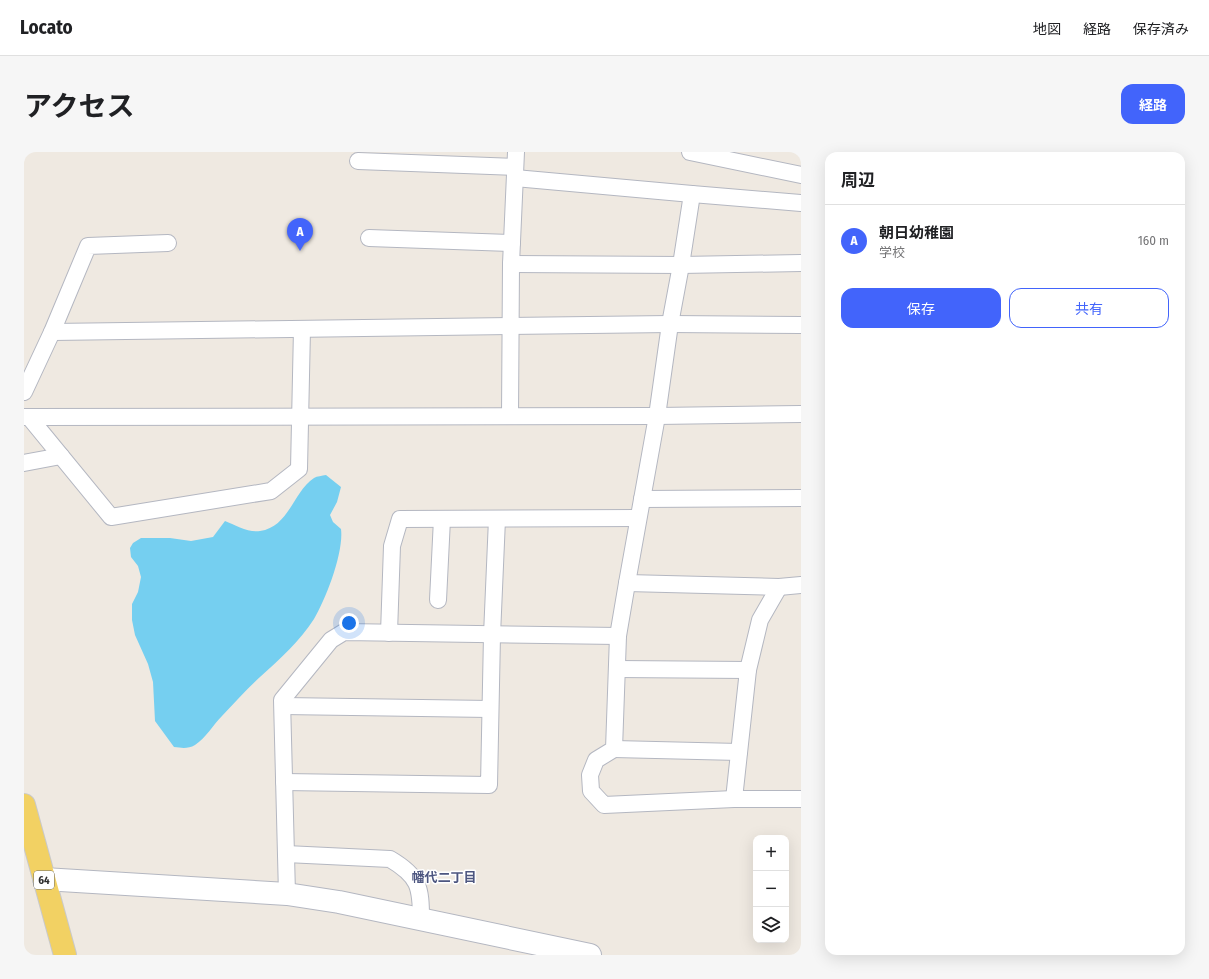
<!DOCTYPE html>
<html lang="ja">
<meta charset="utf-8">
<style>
:root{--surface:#fff;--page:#f6f6f6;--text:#202124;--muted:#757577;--line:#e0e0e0;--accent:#4264fb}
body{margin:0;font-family:"Fira Sans Condensed","Noto Sans JP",sans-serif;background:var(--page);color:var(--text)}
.controls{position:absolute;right:12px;bottom:12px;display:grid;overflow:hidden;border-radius:8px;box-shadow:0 4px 16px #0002}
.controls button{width:36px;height:36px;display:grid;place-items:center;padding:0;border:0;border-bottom:1px solid var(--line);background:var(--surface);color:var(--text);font:20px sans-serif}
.you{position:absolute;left:325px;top:471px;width:14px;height:14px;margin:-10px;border:3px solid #fff;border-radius:50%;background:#1a73e8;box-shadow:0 0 0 6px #1a73e833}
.badge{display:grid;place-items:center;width:26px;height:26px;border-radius:50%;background:var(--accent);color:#fff;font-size:13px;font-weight:700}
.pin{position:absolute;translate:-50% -33px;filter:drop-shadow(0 1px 2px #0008)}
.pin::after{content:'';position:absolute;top:21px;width:14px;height:12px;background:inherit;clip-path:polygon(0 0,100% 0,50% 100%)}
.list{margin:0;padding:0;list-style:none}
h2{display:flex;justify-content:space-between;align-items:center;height:52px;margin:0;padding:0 16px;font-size:17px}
h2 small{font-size:13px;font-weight:400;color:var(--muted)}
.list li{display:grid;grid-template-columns:26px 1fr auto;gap:12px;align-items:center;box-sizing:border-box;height:72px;padding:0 16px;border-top:1px solid var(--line)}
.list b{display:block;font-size:15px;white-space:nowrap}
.list p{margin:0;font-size:13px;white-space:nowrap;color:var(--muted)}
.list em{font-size:13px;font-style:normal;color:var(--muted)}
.actions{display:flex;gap:8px;padding:12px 16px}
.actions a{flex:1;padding:9px 0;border:1px solid var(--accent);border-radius:12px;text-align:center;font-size:14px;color:var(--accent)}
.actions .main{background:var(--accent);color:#fff}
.icon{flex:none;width:22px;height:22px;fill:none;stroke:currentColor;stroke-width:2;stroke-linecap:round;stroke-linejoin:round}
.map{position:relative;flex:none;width:777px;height:803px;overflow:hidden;border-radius:12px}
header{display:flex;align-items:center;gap:24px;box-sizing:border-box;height:56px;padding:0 20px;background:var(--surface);border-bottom:1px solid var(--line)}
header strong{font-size:19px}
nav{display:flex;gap:22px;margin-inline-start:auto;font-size:14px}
.intro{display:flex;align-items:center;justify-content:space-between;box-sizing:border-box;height:96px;padding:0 24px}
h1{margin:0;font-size:28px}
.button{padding:10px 18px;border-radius:12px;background:var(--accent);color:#fff;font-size:14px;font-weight:700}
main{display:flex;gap:24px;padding:0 24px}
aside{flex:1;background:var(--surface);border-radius:12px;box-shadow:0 4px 16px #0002}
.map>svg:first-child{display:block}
</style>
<header>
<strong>Locato</strong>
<nav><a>地図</a><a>経路</a><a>保存済み</a></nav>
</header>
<div class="intro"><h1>アクセス</h1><a class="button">経路</a></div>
<main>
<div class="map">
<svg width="777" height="803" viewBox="0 0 777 803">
<rect width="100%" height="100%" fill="#efe9e1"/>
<path fill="#75cff0" d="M302,323L317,335L313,350L306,363L309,370L317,377C320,400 302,447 290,467C276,489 256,507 236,525C223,537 210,551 198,564C189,573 182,586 171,593C164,597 158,596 150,595L131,569L129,530L124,512L111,483L108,468V452L114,440L117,425L114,414L107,405L106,396L109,391L117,386H146L167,389L189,385L201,369C211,373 225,381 236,379C265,375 269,340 290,326C293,324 298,324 302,323Z"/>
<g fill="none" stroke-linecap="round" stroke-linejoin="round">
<defs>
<g id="street">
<path d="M666,0L777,23"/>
<path d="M334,9L491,15"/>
<path d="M491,26L668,42L777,51"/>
<path d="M668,42L657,113L646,172L633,264L603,431L594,484L590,597L572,608L566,623L567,639L580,653L710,647H777"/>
<path d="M345,86L488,91"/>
<path d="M487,112L657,113L777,111"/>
<path d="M28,180L646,172L777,173"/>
<path d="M0,240L28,180L64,94L144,91"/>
<path d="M486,264L487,112L492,0"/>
<path d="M0,265L633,264L777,262"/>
<path d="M5,265L87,365L247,339L275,317L278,177"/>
<path d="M0,311L37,304"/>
<path d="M618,347L777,346"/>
<path d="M603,431L755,435L777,433"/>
<path d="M414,448L418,367"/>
<path d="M365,481L368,394L376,367L614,366"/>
<path d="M593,517L724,518"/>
<path d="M259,554L466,557"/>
<path d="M590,597L715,600"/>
<path d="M260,630L465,633L468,483L473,367"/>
<path d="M710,647L724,518L736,468L755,435"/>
<path d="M262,702L366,707C395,724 397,735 397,767"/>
<path d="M263,742L258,548L307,488L320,480L594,484"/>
</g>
<path id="secondary" d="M20,727L263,742L315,750L566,803"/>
<path id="primary" d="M0,653L41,803"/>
</defs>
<use href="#street" stroke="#b4b7c1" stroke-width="18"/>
<use href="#secondary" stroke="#b4b7c1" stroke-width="24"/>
<use href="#primary" stroke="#c9c9c9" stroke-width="24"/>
<use href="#street" stroke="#fff" stroke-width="16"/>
<use href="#secondary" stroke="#fff" stroke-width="22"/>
<use href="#primary" stroke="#f2d163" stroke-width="22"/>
</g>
<g text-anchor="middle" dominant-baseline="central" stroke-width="3" stroke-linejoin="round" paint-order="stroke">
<rect fill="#fff" stroke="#6d6d6d" stroke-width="1" x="10" y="719" width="20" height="18" rx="3"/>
<g font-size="11" font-weight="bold" fill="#2e2e2e">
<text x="20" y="728">64</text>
</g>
<g font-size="13" font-weight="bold" fill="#4d5680" stroke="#fff">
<text x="420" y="725">幡代二丁目</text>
</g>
</g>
</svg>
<div class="controls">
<button>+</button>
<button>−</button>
<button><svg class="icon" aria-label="layers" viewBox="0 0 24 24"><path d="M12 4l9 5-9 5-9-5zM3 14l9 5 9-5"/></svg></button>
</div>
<div class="you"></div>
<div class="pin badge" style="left:276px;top:99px">A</div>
</div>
<aside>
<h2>周辺<small></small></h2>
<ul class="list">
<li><span class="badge">A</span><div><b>朝日幼稚園</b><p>学校</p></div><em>160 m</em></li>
</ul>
<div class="actions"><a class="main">保存</a><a>共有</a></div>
</aside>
</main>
